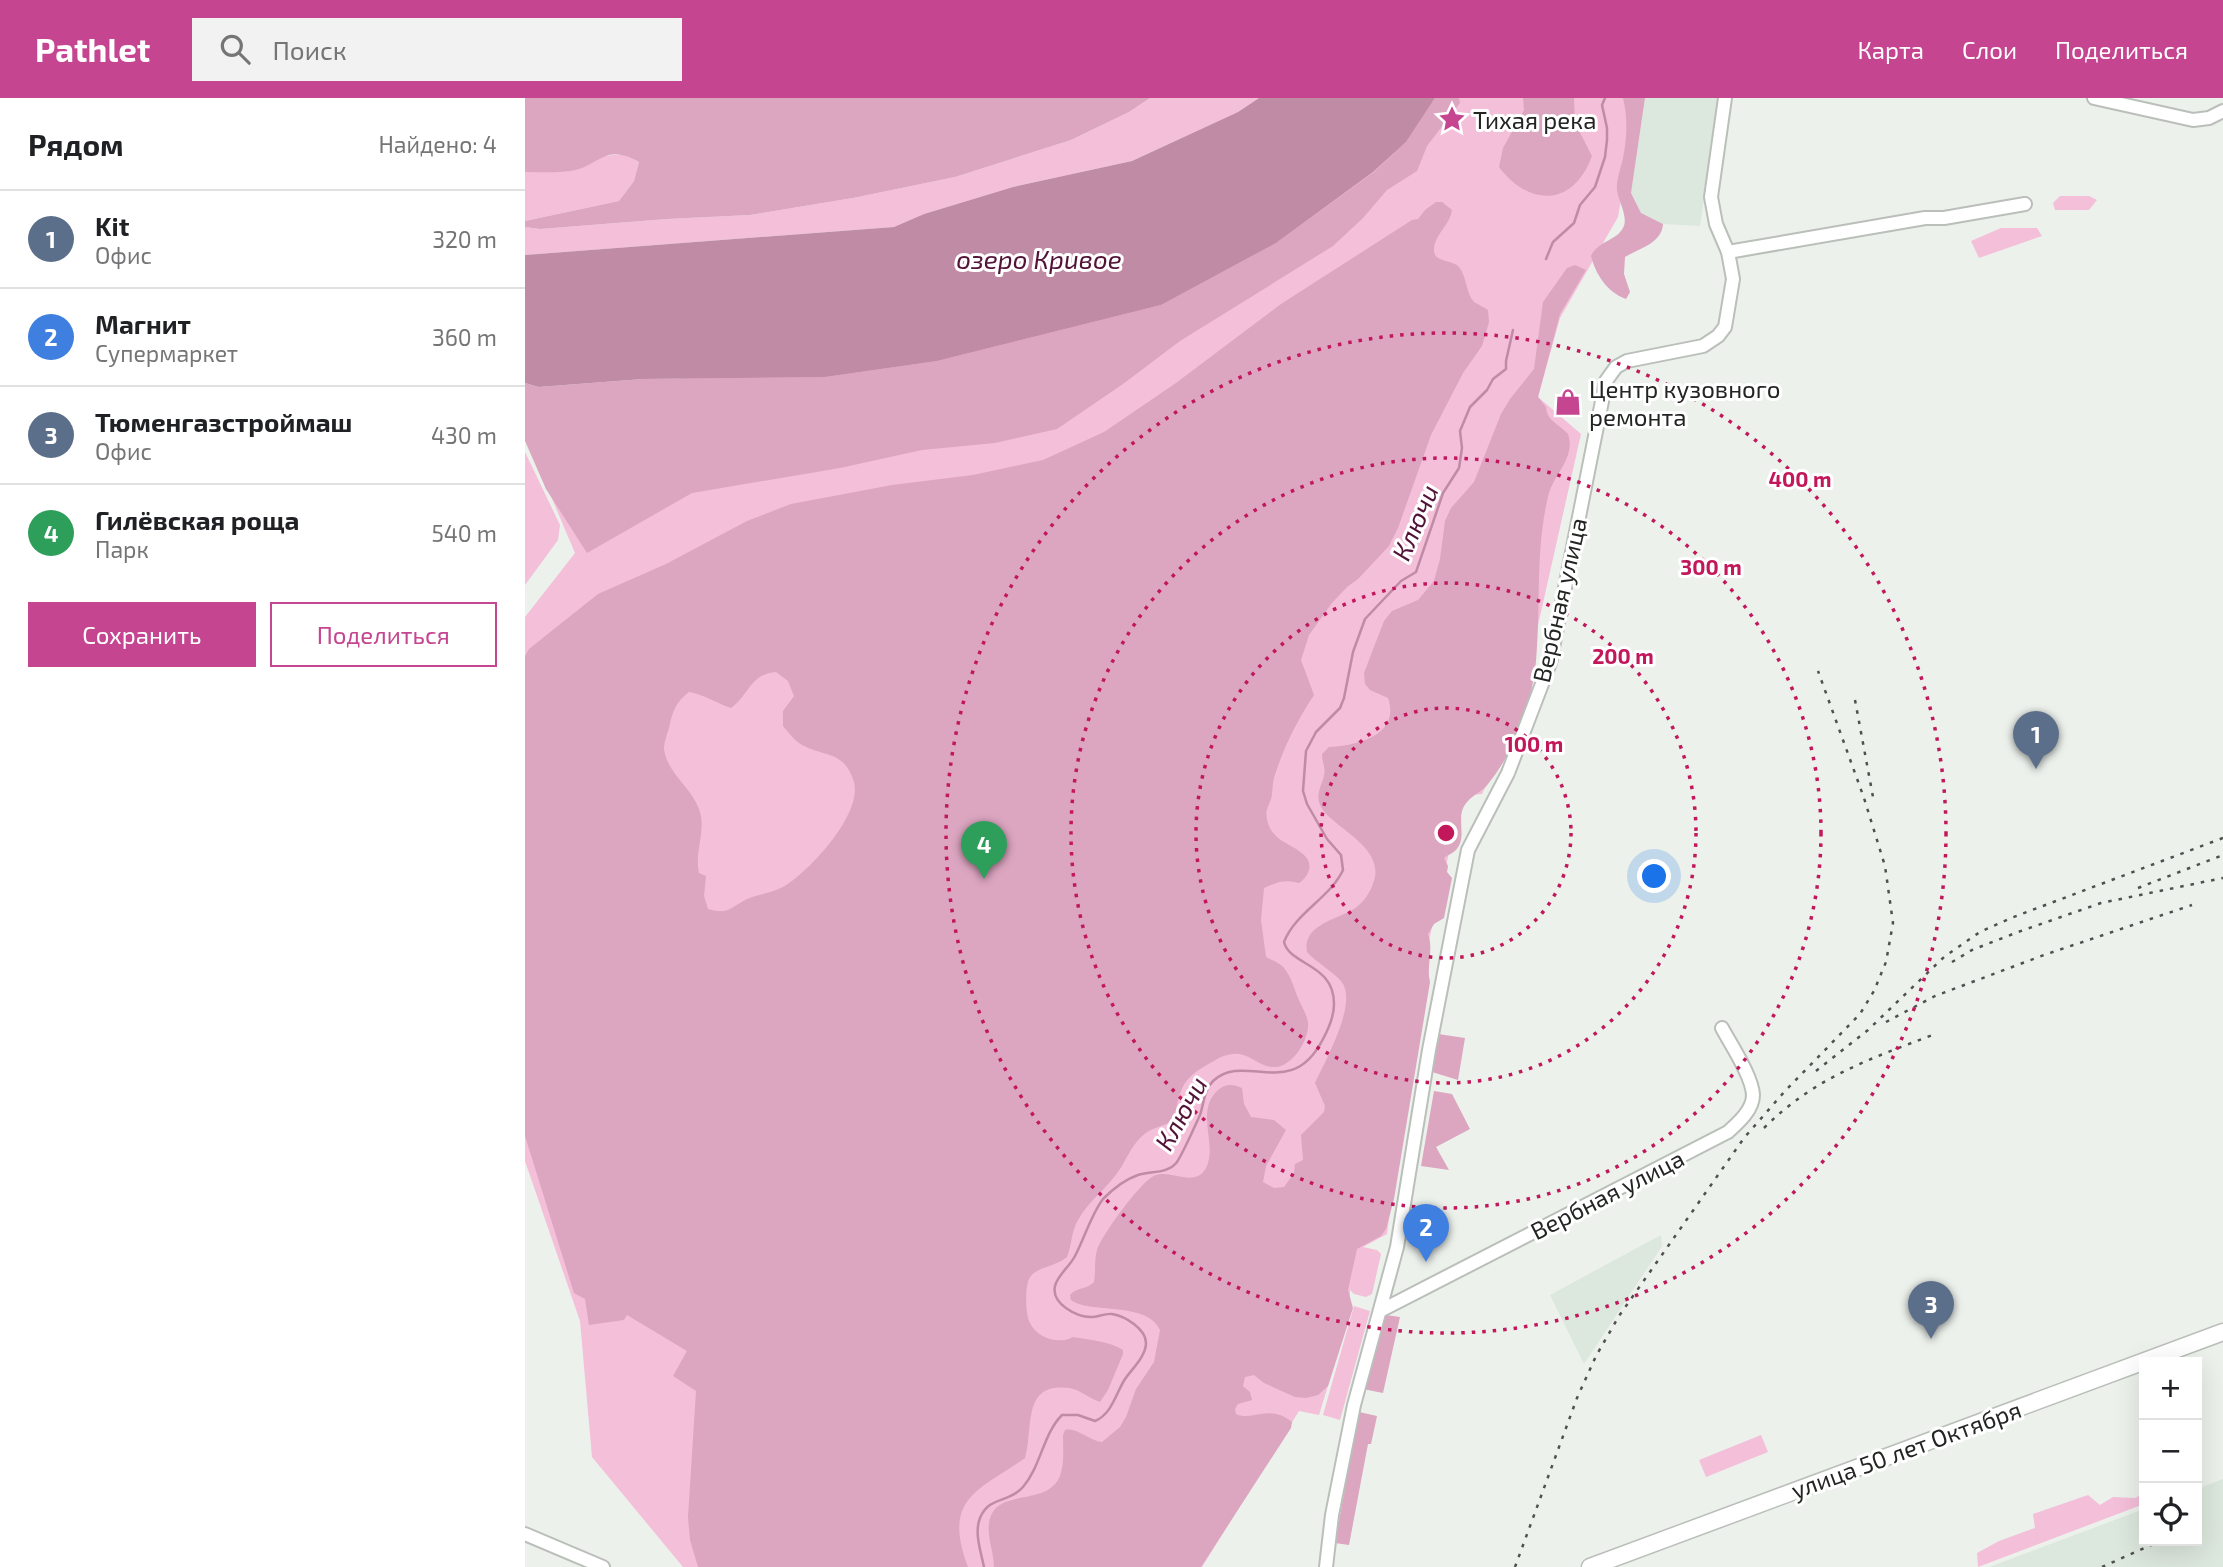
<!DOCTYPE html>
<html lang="ru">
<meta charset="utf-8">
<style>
:root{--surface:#fff;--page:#f2f2f2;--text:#202124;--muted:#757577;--line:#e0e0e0;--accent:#c54591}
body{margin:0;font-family:"Exo 2",sans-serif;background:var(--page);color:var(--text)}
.controls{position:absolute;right:21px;bottom:21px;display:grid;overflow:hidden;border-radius:0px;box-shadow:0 7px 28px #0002}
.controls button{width:63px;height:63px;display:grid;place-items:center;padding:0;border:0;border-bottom:2px solid var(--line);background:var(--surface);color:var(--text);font:35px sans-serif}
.you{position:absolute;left:1130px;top:779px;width:24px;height:24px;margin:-18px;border:5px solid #fff;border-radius:50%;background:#1a73e8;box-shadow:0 0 0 10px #1a73e833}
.badge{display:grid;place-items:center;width:46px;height:46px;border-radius:50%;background:var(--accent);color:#fff;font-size:23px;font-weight:700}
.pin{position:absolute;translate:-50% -58px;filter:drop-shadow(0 2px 4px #0008)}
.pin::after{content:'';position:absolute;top:37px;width:24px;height:21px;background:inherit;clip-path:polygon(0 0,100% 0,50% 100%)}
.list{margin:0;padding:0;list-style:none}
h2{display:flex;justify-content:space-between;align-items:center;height:91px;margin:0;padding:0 28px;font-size:30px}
h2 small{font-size:23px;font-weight:400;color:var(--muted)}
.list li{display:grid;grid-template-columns:46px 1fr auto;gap:21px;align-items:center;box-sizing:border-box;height:98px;padding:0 28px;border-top:2px solid var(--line)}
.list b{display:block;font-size:26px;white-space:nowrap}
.list p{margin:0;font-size:23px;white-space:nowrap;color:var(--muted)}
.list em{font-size:23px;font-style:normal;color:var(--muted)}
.actions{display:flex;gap:14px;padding:21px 28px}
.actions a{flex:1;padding:16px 0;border:2px solid var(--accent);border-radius:0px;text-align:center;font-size:24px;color:var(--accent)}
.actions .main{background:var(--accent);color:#fff}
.icon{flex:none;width:38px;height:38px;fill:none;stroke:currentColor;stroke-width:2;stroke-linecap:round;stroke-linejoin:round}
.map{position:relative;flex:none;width:1698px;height:1469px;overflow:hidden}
header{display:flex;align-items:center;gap:42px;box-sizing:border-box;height:98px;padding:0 35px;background:var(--accent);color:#fff}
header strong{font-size:33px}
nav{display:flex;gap:38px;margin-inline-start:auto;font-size:24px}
.search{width:490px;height:63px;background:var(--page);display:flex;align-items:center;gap:18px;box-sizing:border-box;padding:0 24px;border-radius:0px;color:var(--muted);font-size:26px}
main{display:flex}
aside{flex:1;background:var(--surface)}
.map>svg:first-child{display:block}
</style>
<header>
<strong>Pathlet</strong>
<div class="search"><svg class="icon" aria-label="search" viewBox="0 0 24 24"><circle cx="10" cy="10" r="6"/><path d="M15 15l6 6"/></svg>Поиск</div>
<nav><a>Карта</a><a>Слои</a><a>Поделиться</a></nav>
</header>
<main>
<aside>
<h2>Рядом<small>Найдено: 4</small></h2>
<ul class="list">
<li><span class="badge" style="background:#5c6f8a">1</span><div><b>Kit</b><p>Офис</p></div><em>320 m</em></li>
<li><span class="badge" style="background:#3f7fe0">2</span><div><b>Магнит</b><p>Супермаркет</p></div><em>360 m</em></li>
<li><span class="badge" style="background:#5c6f8a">3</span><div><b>Тюменгазстроймаш</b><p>Офис</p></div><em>430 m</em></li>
<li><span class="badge" style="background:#2e9e5b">4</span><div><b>Гилёвская роща</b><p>Парк</p></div><em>540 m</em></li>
</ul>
<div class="actions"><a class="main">Сохранить</a><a>Поделиться</a></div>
</aside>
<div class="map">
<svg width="1698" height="1469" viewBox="0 0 1698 1469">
<rect width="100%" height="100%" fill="#ecf1ec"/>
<g fill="#dce7dd">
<path d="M1120,0H1194L1175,128L1138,126L1116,115L1106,95Z"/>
<path d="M1136,1137L1137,1148L1059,1266L1025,1197Z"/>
<path d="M1698,1381V1469H1464L1619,1411V1443H1672V1391Z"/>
</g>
<g fill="#f4bfd9">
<path d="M625,0H734L713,14L607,63L488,89L399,116L369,129L0,157V129L15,131L142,121L225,117L328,100L430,79L546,42L604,14Z"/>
<path d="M918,0H1114L1093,119L1035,220L1013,299L1056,336L991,625L957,696L937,698L899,864L862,1136L838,1149L852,1152L856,1156L847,1196L841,1199L829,1196L825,1192V1216L794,1317L774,1313L677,1469H158L67,1359L55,1223L0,1063V519L50,455L0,337Z"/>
<path d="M98,56L114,64L109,83L94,103L0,123V74L47,73L78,58Z"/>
<path d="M1535,98H1564L1572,102L1564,112H1530L1528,105Z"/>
<path d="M1476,130H1512L1517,138L1454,160L1446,143Z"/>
<path d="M0,354L35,427L33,442L0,487Z"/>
<path d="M829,1208L845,1213L815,1322L798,1317Z"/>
<path d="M1236,1337L1243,1354L1181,1379L1174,1362Z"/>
<path d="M1619,1395V1406L1453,1469L1452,1455L1474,1443L1510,1430L1508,1416L1563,1397L1575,1407L1588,1399L1610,1400Z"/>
</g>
<g fill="#dca5c0" fill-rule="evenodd">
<path d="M0,0H625L604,14L546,42L430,79L328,100L225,117L142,121L15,131L0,129V123L94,103L109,83L114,64C79,44 75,68 46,73C31,75 15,74 0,74Z"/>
<path d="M910,0H934L935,5L902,48L892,73L862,92L838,120L808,148L655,243L598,286L532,331L470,345L397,352L315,370L167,395L62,455L21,391L0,343V285L14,289L118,281L300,279L412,263L636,207L751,145L849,74L881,44Z"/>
<path d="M998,0H1049L1050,25L1067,58C1049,108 1005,110 974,69L978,50L999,12Z"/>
<path d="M1098,0H1120L1106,95L1116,115L1138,126C1137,145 1115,150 1100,159L1099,176L1105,194L1101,201C1082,194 1071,177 1066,158C1073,143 1091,143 1098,130C1104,119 1093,103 1092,92C1091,82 1096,70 1098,60C1102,40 1103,20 1098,0Z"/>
<path d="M911,104H917L927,112C925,127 909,137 909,152C909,165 927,161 934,169C942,179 941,196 949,204C952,206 959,209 963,212L964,224L957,248L938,275L906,337L873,430L864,448L833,481L822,489L807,505L784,537L776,562L789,597C772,623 758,650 749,680C747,687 748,695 746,701C743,710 740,712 742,722C748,745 766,744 780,758C789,767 783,779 774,785C759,781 752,784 739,790L736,822L741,859C746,862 755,865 759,870C766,878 769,890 773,900C776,908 782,916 783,925C784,939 773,959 760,966C742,976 730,959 715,956C706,955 696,958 689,963C657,980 656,987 649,1022C638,1029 626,1029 616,1039C606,1049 602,1060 595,1071C583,1090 563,1103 553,1122C546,1134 547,1147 542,1159C531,1169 509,1169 504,1181C500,1190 500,1216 505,1225C512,1240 534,1247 548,1239C564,1242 584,1243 598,1252V1256L583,1292L575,1304C565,1301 556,1292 544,1290C496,1284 509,1330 500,1360C453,1393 417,1400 443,1469H173L165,1442L163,1419L171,1293L148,1278L162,1253L102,1217L99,1222L64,1227L60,1201L49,1195L0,1038V558L4,551L73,496L141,466L222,423L266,406L367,387L448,377L518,362L579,334L651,285L756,206L887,122L893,121L900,112ZM251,574L263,583L269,598L258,613V628C264,635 269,642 277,647C300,659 318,653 328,681C341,713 284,774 258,789C247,795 234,796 222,801C204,810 205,817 183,811L179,798L181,778L174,775C169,753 182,732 174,711C166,689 142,675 139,651C139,645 142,636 144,630C147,614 151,604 164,594C180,597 191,605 206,610C225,596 225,576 251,574Z"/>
<path d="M1050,167L1061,172L1035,216L1013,299L1021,309C1021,322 1035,327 1043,336C1051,361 1028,376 1023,399C1010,453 1016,509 1011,563C1007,605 990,653 963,686C958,693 949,696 943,703C928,718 944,737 931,752C927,756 922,757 919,760L923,768L922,774L927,780L919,820L909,826L903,836C909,852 901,867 905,884L869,1101L861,1131L856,1138L832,1151L823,1192L828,1210L803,1288L793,1297L781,1300L770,1299L739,1285L729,1277L720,1279L718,1288L725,1294L727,1302L713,1306L710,1311L711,1316C726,1324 744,1305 767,1324L766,1330L676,1469H469C469,1454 462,1440 464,1425C470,1385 530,1414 537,1370C539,1360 538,1348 538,1337L540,1332C552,1329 564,1343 577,1344L595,1329L601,1319L611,1291L629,1264L635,1232C623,1203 563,1216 546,1202L545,1197C551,1189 562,1192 569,1184C571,1173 569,1162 572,1152C577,1137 617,1081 631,1077C647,1072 670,1090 681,1070C693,1047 670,1014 692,993C700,985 708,986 717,990L719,1006L726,1019L749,1022L761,1032L741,1068L738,1084L749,1090L759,1089L769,1075L770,1066L778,1062L776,1037L799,1014L800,1008L790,985C800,963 834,904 816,883C806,872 792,865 782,854C777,827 811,822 829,811C839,805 848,790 850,779C856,747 806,728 796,709C790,697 796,689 799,678C801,670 797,664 797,656L804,649C832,648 876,637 863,600L845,592L840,586L839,575L859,523L867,513L893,502L909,483L915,461L920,423L926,410L949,384L976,316L985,301L1009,271L1018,204L1042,170Z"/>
<path d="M913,936L940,940L933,982L907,974Z"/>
<path d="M909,993L927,996L945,1031L911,1049L924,1072L896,1068Z"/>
<path d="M861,1217L875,1219L858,1295L838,1291Z"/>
<path d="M834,1314L852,1318L846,1346H843L824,1447L810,1445Z"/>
</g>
<path fill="#c08ba5" d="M734,0H910L881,44L848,74L751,145L636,207L412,263L300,279L118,281L14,289L0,285V157L369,129L399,116L488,89L607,63L713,14Z"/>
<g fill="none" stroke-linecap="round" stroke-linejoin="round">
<g stroke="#c08ba5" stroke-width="2.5">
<path d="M1021,161L1028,144L1049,125L1055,107L1070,89L1080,59L1082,42V30L1077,7L1080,0"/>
<path d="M459,1469C456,1454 449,1435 455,1420C464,1398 484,1405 498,1389C516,1368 518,1336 537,1317H553L570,1323C587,1316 591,1295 600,1281C607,1271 621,1258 621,1245C621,1231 600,1218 587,1216C580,1215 573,1219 566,1219C552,1219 526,1206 530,1188C532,1178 545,1168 550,1158C559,1141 567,1115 578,1101C587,1092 601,1081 613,1077C626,1073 643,1076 652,1064C658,1055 670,1028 675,1017C679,1005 679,992 688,983C720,953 766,1004 798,941C804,930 809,919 809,906C809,865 765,868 759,844C770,815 805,800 818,772L816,757L802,741L782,706L778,693L781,653L791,634L815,610L819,600L828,554L840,521L876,483L891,474L918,395L934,370L937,350L935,333L945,309L962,292L968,281L981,271V263L988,232"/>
</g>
<defs>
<g id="minor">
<path d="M1569,0L1668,22L1684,20L1698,13"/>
<path d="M1203,154L1400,120H1419L1500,106"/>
<path d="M855,1213L1203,1034C1213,1025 1228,1012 1228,997C1227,978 1206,947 1197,930"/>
<path d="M0,1436L78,1469"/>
<path d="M801,1469L807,1417L829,1307L872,1149L904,952L943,752L983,675L1025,565L1081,283L1091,269L1102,263L1178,248L1193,238L1200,229L1208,181L1203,154L1191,126L1186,99L1200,0"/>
</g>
<path id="major" d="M1065,1469L1698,1234"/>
</defs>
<use href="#minor" stroke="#babfba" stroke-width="16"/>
<use href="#major" stroke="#babfba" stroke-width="19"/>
<use href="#minor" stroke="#fff" stroke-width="12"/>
<use href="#major" stroke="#fff" stroke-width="16"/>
<g stroke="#4e514e" stroke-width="2.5" stroke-dasharray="3.5 7" stroke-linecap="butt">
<path d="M1330,602L1348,699"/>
<path d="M1613,790L1698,757"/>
<path d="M1427,864L1447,852L1493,834L1576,805L1698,780"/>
<path d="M1361,924L1410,898L1519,857L1667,807"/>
<path d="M1291,973L1343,932L1419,859L1455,834L1486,820L1698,740"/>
<path d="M1239,1030C1290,979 1345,961 1410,936"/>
<path d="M990,1469L1052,1300L1071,1258L1094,1218L1219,1040L1260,993L1335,916L1349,893L1361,864L1368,825L1360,768L1339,700L1293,573"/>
<path d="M1577,1469L1635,1443"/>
</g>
</g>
<g fill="none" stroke="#c2185b" stroke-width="3.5" stroke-dasharray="3.5 7">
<circle cx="921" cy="735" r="125"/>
<circle cx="921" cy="735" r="250"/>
<circle cx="921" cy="735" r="375"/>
<circle cx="921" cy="735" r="500"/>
</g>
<defs>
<symbol id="sight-bare" viewBox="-9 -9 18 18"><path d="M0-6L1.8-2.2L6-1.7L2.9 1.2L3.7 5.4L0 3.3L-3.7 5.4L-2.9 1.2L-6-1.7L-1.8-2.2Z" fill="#c54591" stroke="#fff" stroke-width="2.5" paint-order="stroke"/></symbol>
<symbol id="shop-bare" viewBox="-9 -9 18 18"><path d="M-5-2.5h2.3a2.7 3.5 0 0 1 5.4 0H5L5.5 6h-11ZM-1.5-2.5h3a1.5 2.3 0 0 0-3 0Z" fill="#c54591" stroke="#fff" stroke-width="2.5" paint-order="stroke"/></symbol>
</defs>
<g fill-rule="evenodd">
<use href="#sight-bare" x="908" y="2" width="38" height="38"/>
<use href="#shop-bare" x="1024" y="285" width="38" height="38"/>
</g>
<g text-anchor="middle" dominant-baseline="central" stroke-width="6" stroke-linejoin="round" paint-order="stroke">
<g font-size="24" fill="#232523" stroke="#fff" text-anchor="start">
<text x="948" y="21">Тихая река</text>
<text x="1064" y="290">Центр кузовного<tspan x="1064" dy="28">ремонта</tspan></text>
</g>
<g font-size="24" fill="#232523" stroke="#fff">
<text transform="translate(1034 502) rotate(-77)">Вербная улица</text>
<text transform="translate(1082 1096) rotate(-27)">Вербная улица</text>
<text transform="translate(1381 1351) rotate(-20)">улица 50 лет Октября</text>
</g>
<g font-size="26" font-style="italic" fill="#531339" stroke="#fff">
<text x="514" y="160">озеро Кривое</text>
<text transform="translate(889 424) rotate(-67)">Ключи</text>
<text transform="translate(655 1015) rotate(-61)">Ключи</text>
</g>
</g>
<circle cx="921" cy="735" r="10" fill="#c2185b" stroke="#fff" stroke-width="3.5"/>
<g font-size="21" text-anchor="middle" font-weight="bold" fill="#c2185b" stroke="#fff" stroke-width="6" stroke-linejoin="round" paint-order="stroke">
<text x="1275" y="389">400 m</text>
<text x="1186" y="477">300 m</text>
<text x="1098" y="566">200 m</text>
<text x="1009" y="654">100 m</text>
</g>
</svg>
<div class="controls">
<button>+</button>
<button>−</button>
<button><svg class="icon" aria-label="locate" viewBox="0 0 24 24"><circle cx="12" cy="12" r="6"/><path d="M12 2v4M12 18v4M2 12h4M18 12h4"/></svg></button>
</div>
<div class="you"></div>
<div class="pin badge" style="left:1511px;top:671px;background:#5c6f8a">1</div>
<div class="pin badge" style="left:901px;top:1164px;background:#3f7fe0">2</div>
<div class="pin badge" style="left:1406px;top:1241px;background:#5c6f8a">3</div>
<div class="pin badge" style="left:459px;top:781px;background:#2e9e5b">4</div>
</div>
</main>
